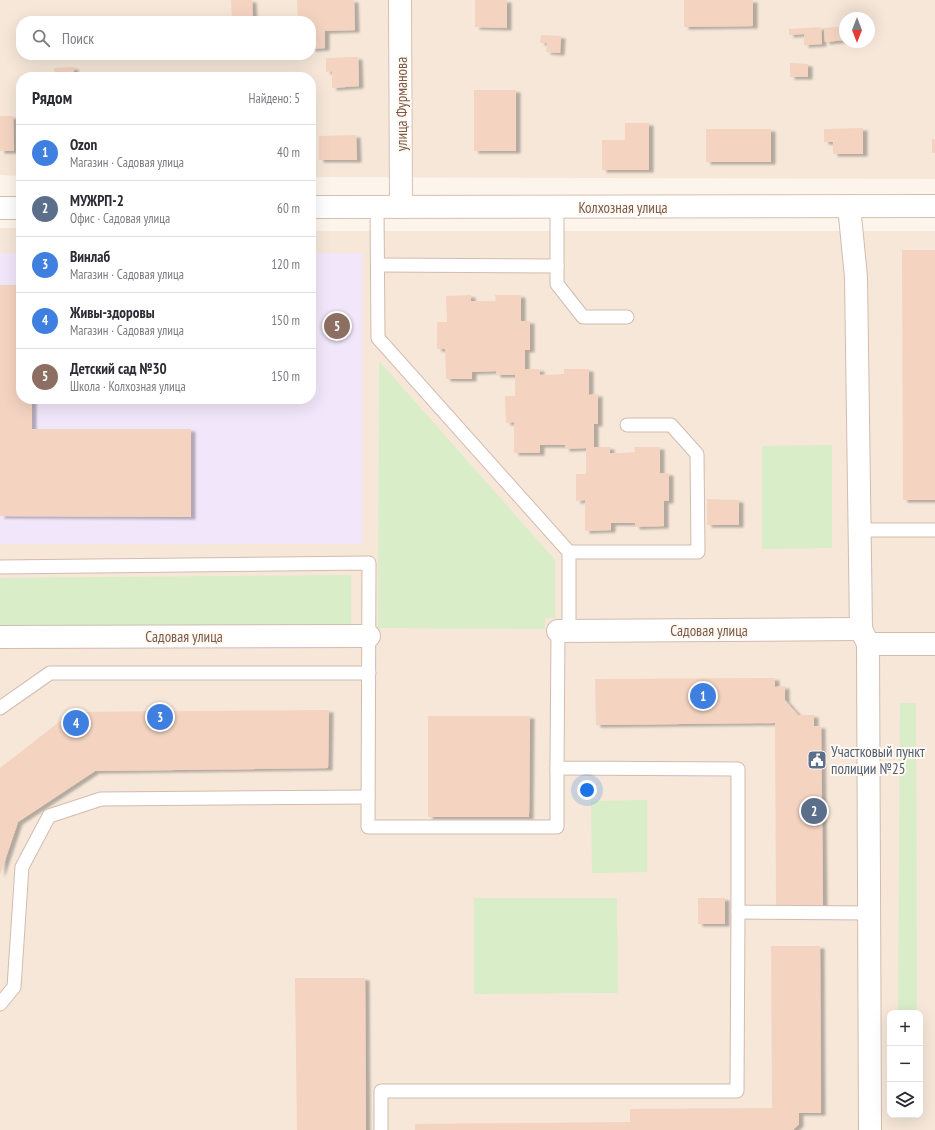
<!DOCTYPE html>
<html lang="ru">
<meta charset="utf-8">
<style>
:root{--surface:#fff;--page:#f7f7f7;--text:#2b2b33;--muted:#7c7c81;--line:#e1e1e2;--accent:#b45309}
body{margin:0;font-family:"PT Sans Narrow",sans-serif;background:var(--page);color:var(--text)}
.controls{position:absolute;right:12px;bottom:12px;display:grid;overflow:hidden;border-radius:8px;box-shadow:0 4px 16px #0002}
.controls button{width:36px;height:36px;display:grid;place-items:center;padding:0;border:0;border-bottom:1px solid var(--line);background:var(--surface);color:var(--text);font:20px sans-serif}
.compass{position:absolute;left:839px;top:12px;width:36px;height:36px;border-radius:50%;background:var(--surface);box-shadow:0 4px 16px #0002;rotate:180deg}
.you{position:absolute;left:587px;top:790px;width:14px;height:14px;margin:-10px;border:3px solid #fff;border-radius:50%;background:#1a73e8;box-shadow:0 0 0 6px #1a73e833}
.badge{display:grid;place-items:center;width:26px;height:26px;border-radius:50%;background:var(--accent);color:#fff;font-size:13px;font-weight:700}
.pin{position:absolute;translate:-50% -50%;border:2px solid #fff;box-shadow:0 1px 4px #0006}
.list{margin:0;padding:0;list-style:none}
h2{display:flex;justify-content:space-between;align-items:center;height:52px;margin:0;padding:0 16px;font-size:17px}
h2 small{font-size:13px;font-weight:400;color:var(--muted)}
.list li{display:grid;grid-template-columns:26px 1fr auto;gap:12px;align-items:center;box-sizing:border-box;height:56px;padding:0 16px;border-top:1px solid var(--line)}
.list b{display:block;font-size:15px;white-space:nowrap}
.list p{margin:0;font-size:13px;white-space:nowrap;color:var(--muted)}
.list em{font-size:13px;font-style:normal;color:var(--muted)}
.icon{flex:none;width:22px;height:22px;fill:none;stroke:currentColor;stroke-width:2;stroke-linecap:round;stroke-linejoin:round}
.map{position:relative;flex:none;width:935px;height:1130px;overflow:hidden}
.search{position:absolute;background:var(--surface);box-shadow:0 4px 16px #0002;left:16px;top:16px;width:300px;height:44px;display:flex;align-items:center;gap:10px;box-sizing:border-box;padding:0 14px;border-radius:16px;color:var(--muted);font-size:15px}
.panel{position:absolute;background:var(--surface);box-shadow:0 4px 16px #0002;left:16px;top:72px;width:300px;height:332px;border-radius:16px}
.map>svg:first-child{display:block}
</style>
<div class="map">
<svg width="935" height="1130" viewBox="0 0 935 1130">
<defs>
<filter id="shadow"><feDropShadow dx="4.5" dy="2.5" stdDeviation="1" flood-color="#0004"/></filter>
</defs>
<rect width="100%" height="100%" fill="#fdf5eb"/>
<g fill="#f6e7d9" fill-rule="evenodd">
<path d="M0,0H935V179L311,177V77H21V176L0,175ZM845,18H869V42H845ZM21,21H311V55H21Z"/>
<path d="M0,228H21V399H311V231H935V1130H0ZM890,1013H920V1115H890Z"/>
</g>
<path fill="#f2e7fa" d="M0,253H21V399H311V253H362V544H0Z"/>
<g fill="#d8edc8">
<path d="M379,361L555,560V618H545V629L378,628Z"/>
<path d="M832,445V548L762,549V446Z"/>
<path d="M351,575V625L0,627V578Z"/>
<path d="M900,703H916L917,1013H898Z"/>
<path d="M647,800V872L592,873L591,801Z"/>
<path d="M474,898H617L618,993L474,994Z"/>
</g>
<g fill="#f4d3c1" filter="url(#shadow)">
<path d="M231,0H252L253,20L232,21Z"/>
<path d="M297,0H354L355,30L325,31V48L311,49V21H298Z"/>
<path d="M475,0H507V28L475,27Z"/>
<path d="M684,0H753V26L684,27Z"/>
<path d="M845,26V40L825,42L824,28Z"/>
<path d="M821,27L822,44L804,45V34L789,35V29Z"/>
<path d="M541,35L561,36L560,53L546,52L547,43H540Z"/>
<path d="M358,57L359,86L332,88V71L326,72V58Z"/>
<path d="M790,63L808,64V77H790Z"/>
<path d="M74,67V77H55L54,68Z"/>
<rect x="474" y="90" width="42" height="61"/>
<path d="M0,116H13L14,151H0Z"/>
<path d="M625,123H649V170H602V140H625Z"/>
<path d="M863,128V154H833V142H824V129Z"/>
<rect x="706" y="129" width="65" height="33"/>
<path d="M356,135L357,160H319V136Z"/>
<rect x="932" y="139" width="3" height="14"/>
<path d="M902,250H935V500H903Z"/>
<path d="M0,285H21V399H32V429H191V517L0,516Z"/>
<path d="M471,295V301H496L495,295H521V321H530V350H525V369H540V375L564,374V369H589V395L598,394V424H594V447H610V453H622L635,452L634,447H660V473H669V501H664V526L635,527V523H611V530L585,531V500L576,501V474H586V448L565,449V445H540V453H514V422L506,423L505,396H515V375H496V371L472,372V379H446L445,349H437V322H447L446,296Z"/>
<path d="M707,499L739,500V525H707Z"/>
<path d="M775,678V687L785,686V700L798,715H814V726H821L823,907H776L775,723L596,725L595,679Z"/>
<path d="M329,710L328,768L95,771L18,822L0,875V768L72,712Z"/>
<path d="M428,716H530L529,817H428Z"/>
<rect x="698" y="898" width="27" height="26"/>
<path d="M771,946H820L821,1113H799V1124L793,1130H415V1124L630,1122V1109L772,1108Z"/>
<path d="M295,978H365L366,1130H297Z"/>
</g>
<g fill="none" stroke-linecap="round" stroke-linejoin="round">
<defs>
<g id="lane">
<path d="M377,207L378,338L569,552V630"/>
<path d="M557,207V284L583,317H627"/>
<path d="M378,265L557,266"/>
<path d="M860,530H935"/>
<path d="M569,552H698L697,454L671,425H627"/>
<path d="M0,567L369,563L368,827H557V768"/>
<path d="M558,631L557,768L738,769V912L870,913"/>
<path d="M0,708L50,673H369"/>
<path d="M0,1004L14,987L22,867L49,816L101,799L368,797"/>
<path d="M381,1130V1091H737L738,912"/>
</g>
<g id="street">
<path d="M849,206L856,277L861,629L868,644L870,1130"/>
<path d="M558,631L861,629"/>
<path d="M0,637L369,636"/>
<path d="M868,644H935"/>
</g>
<g id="secondary">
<path d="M400,0L401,207"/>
<path d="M311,207L935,206"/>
<path d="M0,208H21"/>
</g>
</defs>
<use href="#lane" stroke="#d2bcaf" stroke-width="15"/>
<use href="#street" stroke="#d2bcaf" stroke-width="24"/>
<use href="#secondary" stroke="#d7bfaf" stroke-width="24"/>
<use href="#lane" stroke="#fff" stroke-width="13"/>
<use href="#street" stroke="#fff" stroke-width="22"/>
<use href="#secondary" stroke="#fff" stroke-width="22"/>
</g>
<defs>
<symbol id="civic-square" viewBox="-11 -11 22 22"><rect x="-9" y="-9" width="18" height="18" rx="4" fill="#5c6f8a" stroke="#fff9f2"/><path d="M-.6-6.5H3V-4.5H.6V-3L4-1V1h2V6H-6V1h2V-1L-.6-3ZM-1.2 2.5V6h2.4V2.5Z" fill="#fff"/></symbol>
</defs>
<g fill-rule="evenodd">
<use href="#civic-square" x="806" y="749" width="22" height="22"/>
</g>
<g text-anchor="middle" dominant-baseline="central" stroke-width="4" stroke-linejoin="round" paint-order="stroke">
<g font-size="15" fill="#7b5a4c" stroke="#fff9f2">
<text transform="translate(401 104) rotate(-90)">улица Фурманова</text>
<text x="623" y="207">Колхозная улица</text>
<text x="709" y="630">Садовая улица</text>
<text x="184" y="636">Садовая улица</text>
</g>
<g font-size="15" fill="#4e5e75" stroke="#fff9f2" text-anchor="start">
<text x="831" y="751">Участковый пункт<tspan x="831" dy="17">полиции №25</tspan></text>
</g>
</g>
</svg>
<div class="controls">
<button>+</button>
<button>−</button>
<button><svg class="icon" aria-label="layers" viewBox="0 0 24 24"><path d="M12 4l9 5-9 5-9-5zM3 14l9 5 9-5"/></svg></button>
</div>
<svg class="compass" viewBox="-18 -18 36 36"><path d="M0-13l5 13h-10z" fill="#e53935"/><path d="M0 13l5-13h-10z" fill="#7c7c81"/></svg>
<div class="you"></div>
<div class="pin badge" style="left:703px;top:696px;background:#3f7fe0">1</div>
<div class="pin badge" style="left:814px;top:811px;background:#5c6f8a">2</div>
<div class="pin badge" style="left:160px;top:717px;background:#3f7fe0">3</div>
<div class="pin badge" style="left:76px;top:723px;background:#3f7fe0">4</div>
<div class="pin badge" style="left:337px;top:326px;background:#8d6e63">5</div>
<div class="search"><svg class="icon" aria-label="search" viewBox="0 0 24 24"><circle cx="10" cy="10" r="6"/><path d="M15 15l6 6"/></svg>Поиск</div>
<section class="panel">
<h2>Рядом<small>Найдено: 5</small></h2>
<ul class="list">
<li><span class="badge" style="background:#3f7fe0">1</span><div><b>Ozon</b><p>Магазин · Садовая улица</p></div><em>40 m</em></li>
<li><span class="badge" style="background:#5c6f8a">2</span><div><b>МУЖРП-2</b><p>Офис · Садовая улица</p></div><em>60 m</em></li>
<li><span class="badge" style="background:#3f7fe0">3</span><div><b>Винлаб</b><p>Магазин · Садовая улица</p></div><em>120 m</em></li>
<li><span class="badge" style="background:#3f7fe0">4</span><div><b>Живы-здоровы</b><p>Магазин · Садовая улица</p></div><em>150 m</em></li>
<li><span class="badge" style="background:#8d6e63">5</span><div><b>Детский сад №30</b><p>Школа · Колхозная улица</p></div><em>150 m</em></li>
</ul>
</section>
</div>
